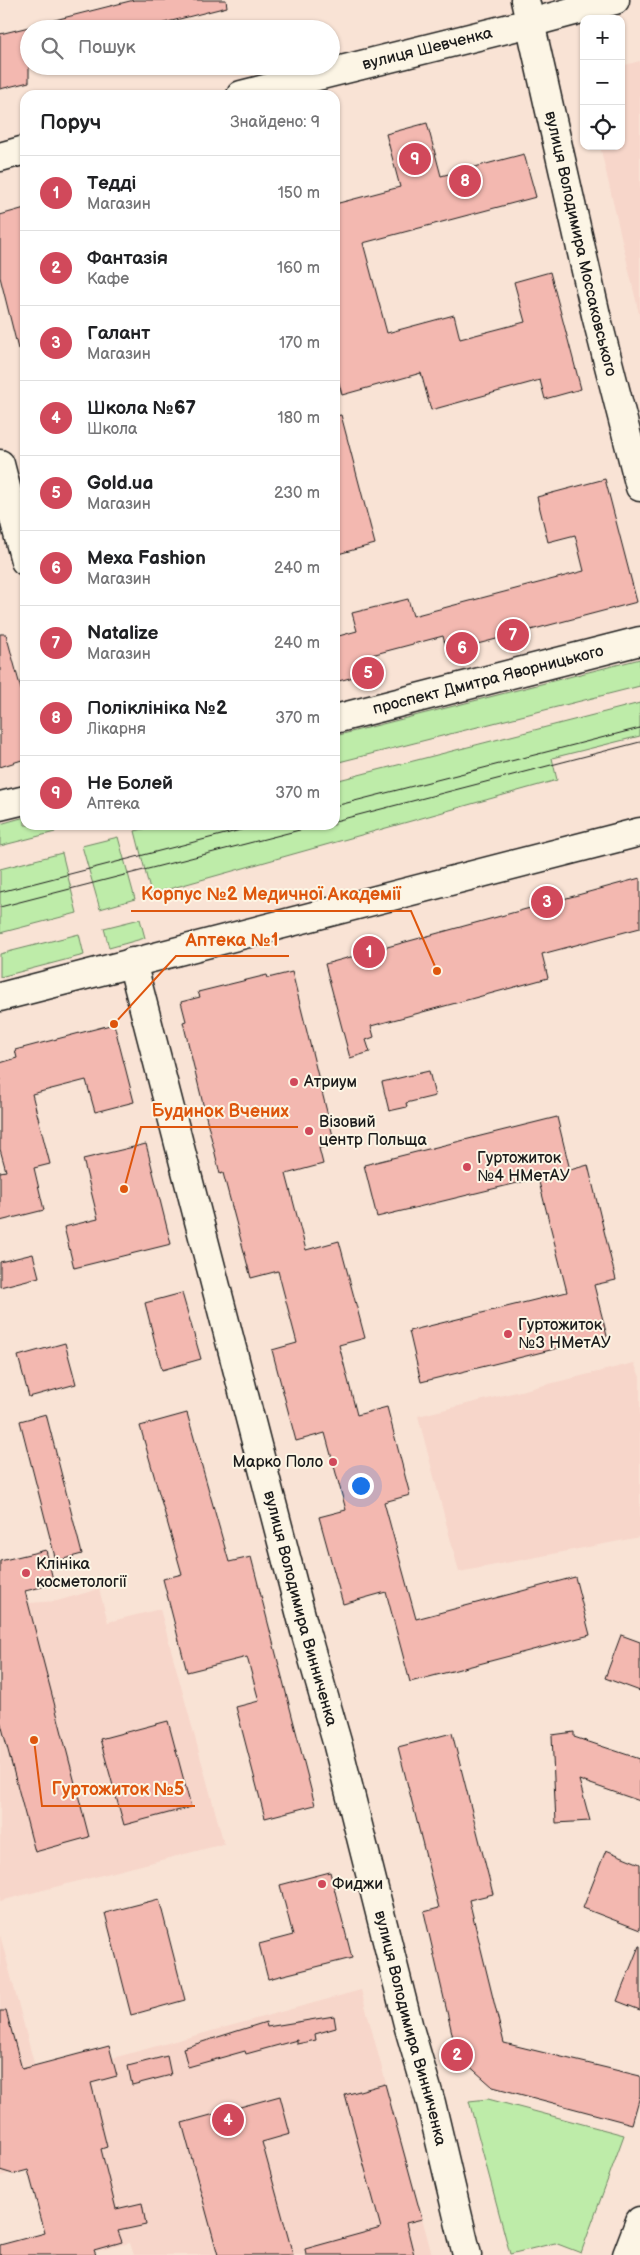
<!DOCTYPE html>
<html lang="uk">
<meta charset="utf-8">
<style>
:root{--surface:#fff;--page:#f6f6f6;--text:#202124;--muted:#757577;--line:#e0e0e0;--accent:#d1495b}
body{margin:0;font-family:"Balsamiq Sans",sans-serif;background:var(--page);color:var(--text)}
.controls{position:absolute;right:15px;top:15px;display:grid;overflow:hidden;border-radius:10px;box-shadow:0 1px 4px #0004}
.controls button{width:45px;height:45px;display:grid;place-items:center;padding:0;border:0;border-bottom:1px solid var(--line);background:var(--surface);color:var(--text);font:25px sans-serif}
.you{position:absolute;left:360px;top:1485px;width:18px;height:18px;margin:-12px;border:4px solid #fff;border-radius:50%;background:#1a73e8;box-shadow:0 0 0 8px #1a73e833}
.badge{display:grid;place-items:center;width:32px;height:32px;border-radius:50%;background:var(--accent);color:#fff;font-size:16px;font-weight:700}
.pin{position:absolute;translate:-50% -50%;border:2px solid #fff;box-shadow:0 1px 5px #0006}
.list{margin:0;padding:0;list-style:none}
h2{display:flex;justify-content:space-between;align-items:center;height:65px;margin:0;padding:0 20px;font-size:21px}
h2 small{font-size:16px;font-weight:400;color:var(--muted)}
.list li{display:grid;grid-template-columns:32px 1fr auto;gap:15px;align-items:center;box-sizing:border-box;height:75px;padding:0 20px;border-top:1px solid var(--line)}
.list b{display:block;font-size:19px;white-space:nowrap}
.list p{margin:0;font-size:16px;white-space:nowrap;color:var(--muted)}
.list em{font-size:16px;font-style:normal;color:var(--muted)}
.icon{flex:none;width:28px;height:28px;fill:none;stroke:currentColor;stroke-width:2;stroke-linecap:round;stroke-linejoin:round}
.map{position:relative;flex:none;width:640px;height:2255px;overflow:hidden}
.search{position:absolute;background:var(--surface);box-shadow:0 1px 4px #0004;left:20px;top:20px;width:320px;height:55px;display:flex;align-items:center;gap:12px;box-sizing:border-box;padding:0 18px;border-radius:28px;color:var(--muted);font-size:19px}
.panel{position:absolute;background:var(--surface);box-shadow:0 1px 4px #0004;left:20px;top:90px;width:320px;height:740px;border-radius:15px}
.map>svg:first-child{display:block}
</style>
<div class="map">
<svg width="640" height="2255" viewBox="0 0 640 2255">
<rect width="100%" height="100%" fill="#f9e3d5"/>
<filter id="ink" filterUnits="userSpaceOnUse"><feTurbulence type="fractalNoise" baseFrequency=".02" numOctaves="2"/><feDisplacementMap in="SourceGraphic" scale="10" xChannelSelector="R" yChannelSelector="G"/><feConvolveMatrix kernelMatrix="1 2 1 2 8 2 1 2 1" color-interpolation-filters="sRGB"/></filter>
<g filter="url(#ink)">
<g fill="#f7d6ca">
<path d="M640,61V318L600,146H621V66Z"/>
<path d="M634,1363L640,1377V1537L459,1572L418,1416Z"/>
<path d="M99,1589L108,1622L160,1609L224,1844L0,1901V1605L57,1601Z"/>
<path d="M0,1935L60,2161L0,2176Z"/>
<path d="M361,1990L432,2255H134L130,2243L97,2251L72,2165L45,2063L109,2046L113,2058Z"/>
</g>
<g fill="#beeca9" stroke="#6d8462">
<path d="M640,659V686L335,763V736Z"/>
<path d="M640,703V736L552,758L557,780L151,894L135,831L160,825H335V781Z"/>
<path d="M25,817V825H54L55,832L0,846V824Z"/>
<path d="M118,837L135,899L100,909L82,846Z"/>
<path d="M62,853L77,913L0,933V869Z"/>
<path d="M140,919L145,938L109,948L104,928Z"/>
<path d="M79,934L84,955L0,977V954Z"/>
<path d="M488,2099L624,2135L581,2253L555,2243L510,2254L469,2101Z"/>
</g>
<g fill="#f3b8b0" stroke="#1c1c1c">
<path d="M134,0H226L227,7L156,25L157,29H48L47,22Z"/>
<path d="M29,27V82L0,89V34Z"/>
<path d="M427,123L441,176L524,154L536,197L363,243L387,333L454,315L460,339L525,322L514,282L550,272L581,389L545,399L540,380L431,410L421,373L342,395L335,367V204L400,187L386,134Z"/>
<path d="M25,208V348L18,349L0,277V215Z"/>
<path d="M341,415L375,544L338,554L335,543V416Z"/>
<path d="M605,479L637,602L447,652L443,636L364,657L368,673L335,682V637L357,631L352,613L408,599L413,616L584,571L575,535L548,542L537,497Z"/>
<path d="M0,634H6L25,704V759L0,767Z"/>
<path d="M640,878V928L542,954L548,978L371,1026L374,1037L366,1040L370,1052L350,1058L325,964Z"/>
<path d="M292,972L335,1144L319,1148L323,1164L286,1174L306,1250L339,1241L365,1338L339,1345L357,1415L387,1407L410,1495L384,1502L416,1619L575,1577L590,1635L410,1682L386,1592L343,1604L319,1517L346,1510L325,1433L296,1441L272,1350L297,1343L278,1271L251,1278L223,1173L220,1174L183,1022L186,1021L181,1002L200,997L198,992L267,975L268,978Z"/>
<path d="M114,1024L134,1102L95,1112L86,1080L32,1094L50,1164L34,1168L44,1210L0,1221V1172L6,1171L0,1149V1063L17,1058L15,1050Z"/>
<path d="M429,1071L435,1096L406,1103L407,1107L389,1111L382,1082Z"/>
<path d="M557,1117L570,1170L588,1165L616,1280L594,1285L607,1336L421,1382L409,1331L567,1292L538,1178L377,1217L364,1165Z"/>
<path d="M146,1144L171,1244L74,1268L64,1227L98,1219L83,1159Z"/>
<path d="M33,1254L39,1277L0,1287V1262Z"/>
<path d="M182,1293L201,1359L162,1370L145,1303Z"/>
<path d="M65,1343L76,1384L29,1397L18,1356Z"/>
<path d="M187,1413L229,1562L251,1557L315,1805L265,1818L236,1707L259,1701L247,1657L187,1672L163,1579L182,1574L140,1426Z"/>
<path d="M46,1414L82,1554L56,1561L20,1421Z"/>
<path d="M46,1550L54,1584L25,1591L89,1837L35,1852L0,1720V1561Z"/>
<path d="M621,1635L640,1642V1691L605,1678Z"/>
<path d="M168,1721L191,1807L124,1825L100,1739Z"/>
<path d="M574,1732V1737L640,1759V1801L579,1780L590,1821L556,1823L552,1735Z"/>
<path d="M452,1733L493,1894L469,1900L504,2043L640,2076V2096L632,2124L493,2087L457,2055L424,1912L439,1908L398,1747Z"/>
<path d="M606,1850L640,1864V1930L583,1908Z"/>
<path d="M330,1872L352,1958L268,1979L259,1944L293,1935L280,1885Z"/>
<path d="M159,1899L185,2000L131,2015L105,1913Z"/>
<path d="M639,1946H640V2010L617,2001Z"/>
<path d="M0,2011H6L22,2069L109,2046L117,2076L91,2083L107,2147L101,2149L116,2209L142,2203L146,2225L118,2231L122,2242L94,2250L96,2255H0V2245L45,2233L28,2170L13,2174L0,2170Z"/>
<path d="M334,2016L336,2028L315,2034L316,2040L297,2044V2040L246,2054L245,2051L188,2067L183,2048L266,2022L267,2027Z"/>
<path d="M167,2056L171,2075L132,2085L128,2066Z"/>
<path d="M385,2084L422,2219L406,2223L414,2255H306L305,2249L381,2228L345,2095Z"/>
<path d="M280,2096L290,2134L262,2142L293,2255H218L182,2123Z"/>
</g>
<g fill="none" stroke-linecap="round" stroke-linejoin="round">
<defs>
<g id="minor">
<path id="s1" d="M525,0L596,315L640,487"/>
<path id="s2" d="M241,95L530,23L615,0"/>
<path d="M0,157L25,150"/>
<path d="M0,464L25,561"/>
<path id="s3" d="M132,962L305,1631L337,1742L409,2028L431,2103L467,2255"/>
<path d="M627,2255L640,2221"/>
</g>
<g id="major">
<path id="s4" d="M335,719L640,641"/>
<path d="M0,806L25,800"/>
<path d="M0,997L640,832"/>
</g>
</defs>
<use href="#minor" stroke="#1c1c1c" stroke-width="31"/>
<use href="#major" stroke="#1c1c1c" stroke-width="31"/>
<use href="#minor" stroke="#fcf5e5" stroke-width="28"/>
<use href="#major" stroke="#fcf5e5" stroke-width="28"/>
<g stroke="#1c1c1c" stroke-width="1">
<path d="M335,806L640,728"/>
<path d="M335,821L640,742"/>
<path d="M0,892L260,825"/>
<path d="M0,907L319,825"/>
</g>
</g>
</g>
<g fill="#d1495b" stroke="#fcf5e5" stroke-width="2">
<circle cx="294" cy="1082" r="5"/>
<circle cx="309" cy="1131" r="5"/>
<circle cx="467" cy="1167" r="5"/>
<circle cx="508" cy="1334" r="5"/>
<circle cx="333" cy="1462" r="5"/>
<circle cx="26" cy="1573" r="5"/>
<circle cx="322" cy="1884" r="5"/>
</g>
<g text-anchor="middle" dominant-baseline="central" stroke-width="4" stroke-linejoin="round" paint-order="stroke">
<g font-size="16" fill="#1c1c1c" stroke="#fcf5e5">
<text stroke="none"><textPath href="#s2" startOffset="192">вулиця Шевченка</textPath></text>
<text stroke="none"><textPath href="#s1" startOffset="250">вулиця Володимира Моссаковського</textPath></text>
<text stroke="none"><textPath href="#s4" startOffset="158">проспект Дмитра Яворницького</textPath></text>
<text stroke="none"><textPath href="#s3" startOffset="668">вулиця Володимира Винниченка</textPath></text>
<text stroke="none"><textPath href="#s3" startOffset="1102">вулиця Володимира Винниченка</textPath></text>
</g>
<g font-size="16" fill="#1c1c1c" stroke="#fcf5e5" text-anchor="start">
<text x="304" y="1082">Атриум</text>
<text x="319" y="1122">Візовий<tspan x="319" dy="18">центр Польща</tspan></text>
<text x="477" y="1158">Гуртожиток<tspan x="477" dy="18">№4 НМетАУ</tspan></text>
<text x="518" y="1325">Гуртожиток<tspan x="518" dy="18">№3 НМетАУ</tspan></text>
<text x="323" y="1462" text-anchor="end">Марко Поло</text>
<text x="36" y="1564">Клініка<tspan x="36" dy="18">косметології</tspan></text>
<text x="332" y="1884">Фиджи</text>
</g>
</g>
<path fill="none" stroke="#de560d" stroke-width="2" d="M437 971L411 911H131M114 1024L176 956H289M124 1189L141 1127H298M34 1740L42 1806H195"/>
<g fill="#de560d" stroke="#fcf5e5" stroke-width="2">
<circle cx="437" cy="971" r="5"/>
<circle cx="114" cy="1024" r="5"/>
<circle cx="124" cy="1189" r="5"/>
<circle cx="34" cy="1740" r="5"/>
</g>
<g font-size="18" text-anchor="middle" font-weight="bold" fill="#de560d" stroke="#fcf5e5" stroke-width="4" stroke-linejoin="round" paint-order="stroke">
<text x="271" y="900">Корпус №2 Медичної Академії</text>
<text x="232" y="946">Аптека №1</text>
<text x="220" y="1117">Будинок Вчених</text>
<text x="118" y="1795">Гуртожиток №5</text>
</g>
</svg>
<div class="controls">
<button>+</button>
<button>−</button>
<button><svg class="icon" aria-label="locate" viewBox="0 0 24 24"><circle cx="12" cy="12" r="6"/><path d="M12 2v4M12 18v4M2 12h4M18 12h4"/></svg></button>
</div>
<div class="you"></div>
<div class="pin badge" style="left:369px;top:952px">1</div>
<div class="pin badge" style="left:457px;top:2055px">2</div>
<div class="pin badge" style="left:547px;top:902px">3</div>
<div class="pin badge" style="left:228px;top:2120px">4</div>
<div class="pin badge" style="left:368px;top:673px">5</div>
<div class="pin badge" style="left:462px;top:648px">6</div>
<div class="pin badge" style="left:513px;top:635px">7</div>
<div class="pin badge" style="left:465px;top:181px">8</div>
<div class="pin badge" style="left:415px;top:159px">9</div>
<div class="search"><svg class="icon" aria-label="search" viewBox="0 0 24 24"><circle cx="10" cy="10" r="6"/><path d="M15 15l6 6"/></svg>Пошук</div>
<section class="panel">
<h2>Поруч<small>Знайдено: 9</small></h2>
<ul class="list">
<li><span class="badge">1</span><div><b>Тедді</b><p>Магазин</p></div><em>150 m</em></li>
<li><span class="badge">2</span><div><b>Фантазія</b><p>Кафе</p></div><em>160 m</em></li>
<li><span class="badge">3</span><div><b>Галант</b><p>Магазин</p></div><em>170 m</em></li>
<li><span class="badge">4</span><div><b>Школа №67</b><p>Школа</p></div><em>180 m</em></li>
<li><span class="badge">5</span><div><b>Gold.ua</b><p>Магазин</p></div><em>230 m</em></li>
<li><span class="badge">6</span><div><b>Меха Fashion</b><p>Магазин</p></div><em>240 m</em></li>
<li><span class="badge">7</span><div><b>Natalize</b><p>Магазин</p></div><em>240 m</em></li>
<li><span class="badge">8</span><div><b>Поліклініка №2</b><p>Лікарня</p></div><em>370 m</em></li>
<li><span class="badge">9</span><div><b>Не Болей</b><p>Аптека</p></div><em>370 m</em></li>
</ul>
</section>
</div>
